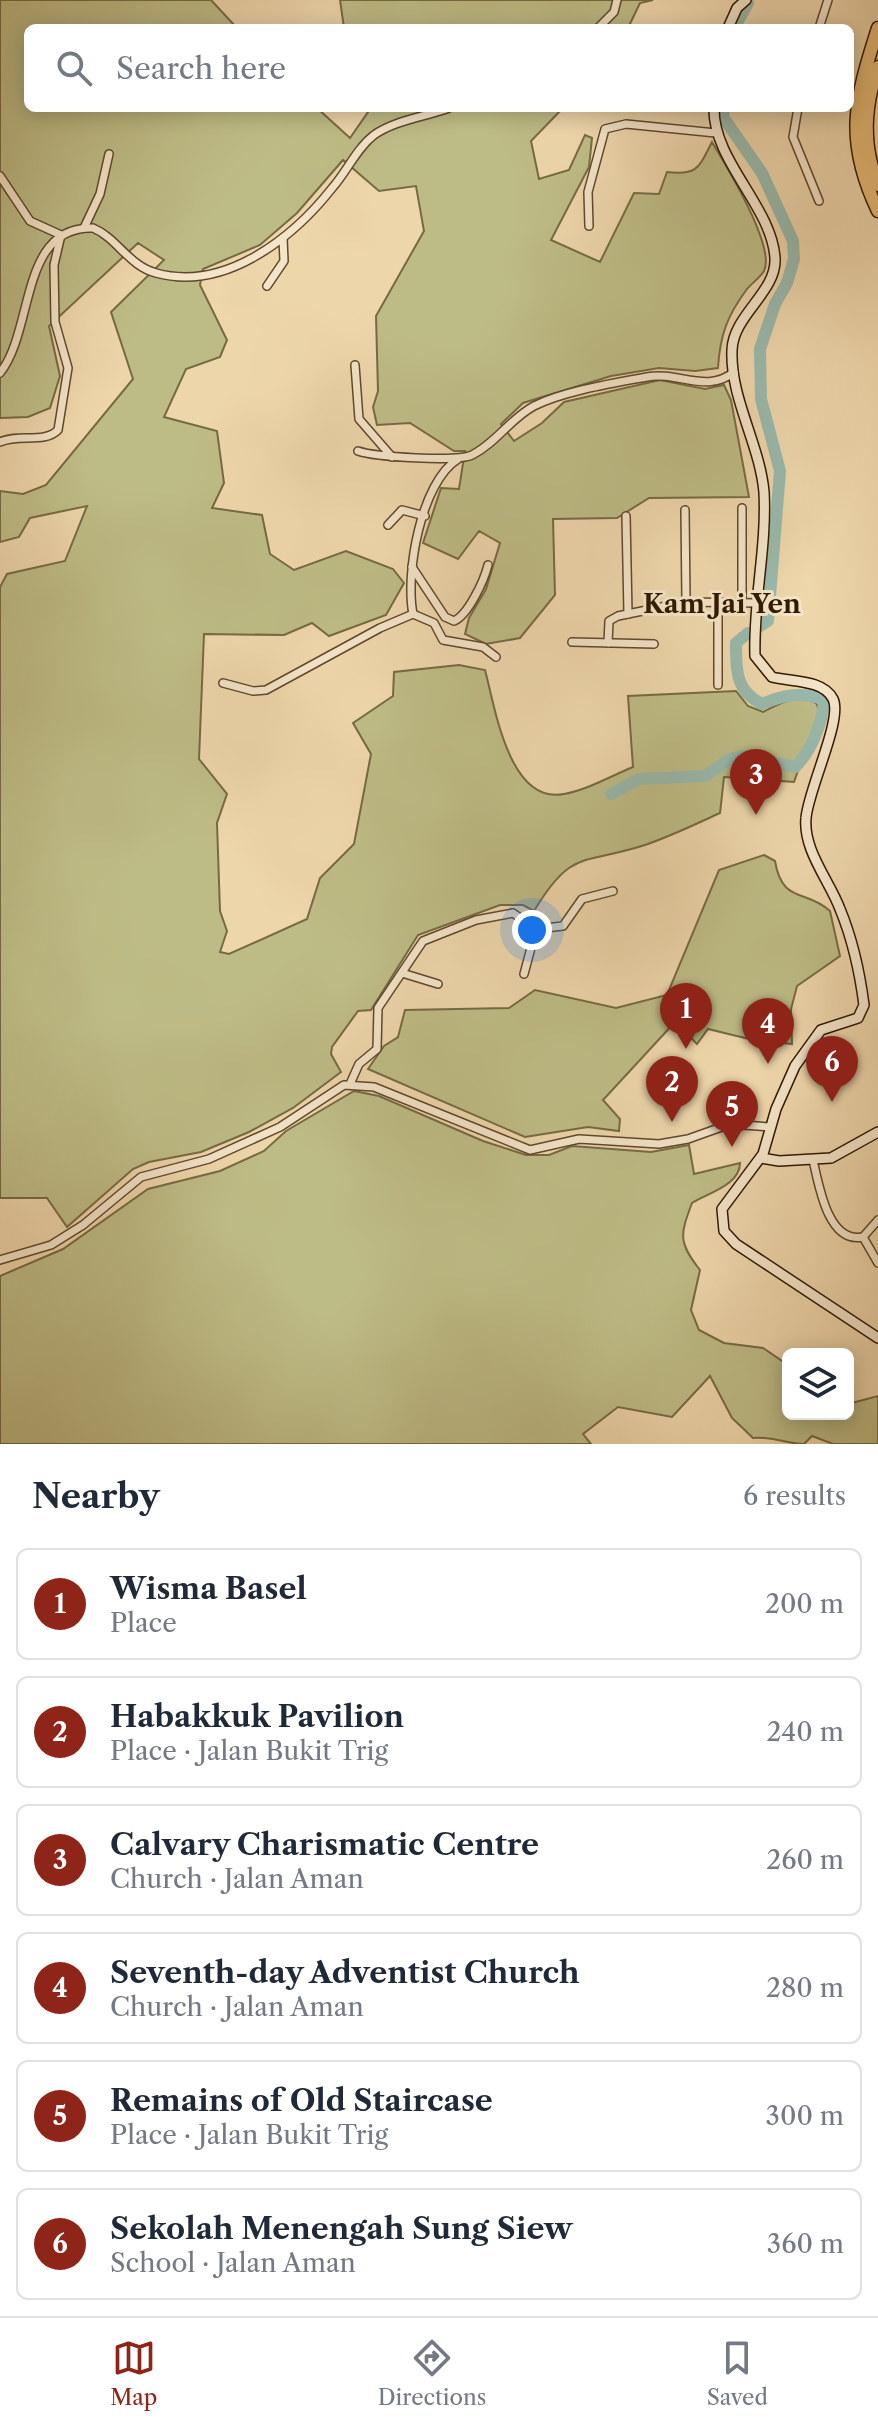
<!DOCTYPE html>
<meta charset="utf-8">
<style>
:root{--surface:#fff;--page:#f6f6f7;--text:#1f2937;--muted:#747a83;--line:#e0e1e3;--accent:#8f2418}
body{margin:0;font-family:"Libre Caslon Text",serif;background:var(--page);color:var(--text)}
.controls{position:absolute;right:24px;bottom:24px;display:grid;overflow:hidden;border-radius:12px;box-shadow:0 4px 20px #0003}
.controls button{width:72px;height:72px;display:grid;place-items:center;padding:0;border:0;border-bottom:2px solid var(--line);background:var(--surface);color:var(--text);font:40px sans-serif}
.you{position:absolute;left:532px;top:930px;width:28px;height:28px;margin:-20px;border:6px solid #fff;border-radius:50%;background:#1a73e8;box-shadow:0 0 0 12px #1a73e833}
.badge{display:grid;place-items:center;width:52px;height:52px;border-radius:50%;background:var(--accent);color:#fff;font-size:26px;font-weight:700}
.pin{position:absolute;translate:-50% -66px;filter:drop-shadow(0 2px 4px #0008)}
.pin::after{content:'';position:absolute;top:42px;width:28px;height:24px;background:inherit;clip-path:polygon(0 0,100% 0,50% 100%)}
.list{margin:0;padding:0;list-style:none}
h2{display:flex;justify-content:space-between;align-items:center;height:104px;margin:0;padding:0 32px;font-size:34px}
h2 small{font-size:26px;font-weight:400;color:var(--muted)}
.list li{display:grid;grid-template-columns:52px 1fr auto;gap:24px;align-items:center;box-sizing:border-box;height:112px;margin:0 16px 16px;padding:0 16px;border:2px solid var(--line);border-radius:12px}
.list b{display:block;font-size:30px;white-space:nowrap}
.list p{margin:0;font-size:26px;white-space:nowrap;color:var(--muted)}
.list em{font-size:26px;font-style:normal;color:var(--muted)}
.icon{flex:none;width:44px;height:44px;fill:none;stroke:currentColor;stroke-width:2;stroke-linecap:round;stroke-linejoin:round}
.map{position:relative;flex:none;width:878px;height:1444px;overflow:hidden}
.search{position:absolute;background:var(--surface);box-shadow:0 4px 20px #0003;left:24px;right:24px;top:24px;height:88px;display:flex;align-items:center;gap:20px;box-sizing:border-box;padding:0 28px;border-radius:12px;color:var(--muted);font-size:30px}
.sheet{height:872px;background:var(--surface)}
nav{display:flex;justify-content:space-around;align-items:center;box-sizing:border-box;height:112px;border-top:2px solid var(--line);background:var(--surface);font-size:22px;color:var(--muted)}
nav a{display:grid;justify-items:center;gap:4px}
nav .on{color:var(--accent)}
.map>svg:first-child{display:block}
</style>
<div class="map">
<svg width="878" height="1444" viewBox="0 0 878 1444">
<rect width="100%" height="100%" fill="#eed6ab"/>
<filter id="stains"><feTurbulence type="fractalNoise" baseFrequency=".0025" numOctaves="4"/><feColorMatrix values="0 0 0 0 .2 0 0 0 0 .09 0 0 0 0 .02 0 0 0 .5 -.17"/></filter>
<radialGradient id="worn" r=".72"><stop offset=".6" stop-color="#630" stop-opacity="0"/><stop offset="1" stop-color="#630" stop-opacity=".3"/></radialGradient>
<g fill="#bebc86" stroke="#766a43" stroke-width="2">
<path d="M0,0H211L237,28H28V108H317L350,138L368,112L367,108H563L531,141L539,179L569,170L585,135L592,138L589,167L551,240L600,262L634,193L659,194L667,172C698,176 699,167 712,142C726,165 776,247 764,271C760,278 752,283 747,289C727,316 720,335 718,368L695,371L659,368L611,376L523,403L501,424L514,441L542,423L564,402L660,380L705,389L724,385L731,400L749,497L649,498L617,518L553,519L555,595L520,638L486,644L465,634L469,618L486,589L500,543L479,531L458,559L423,543L441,488L459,489L465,451H454L410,423L377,425L373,407L378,391L376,316L424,231L416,186L379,191L343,160L297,213L260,245L203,269L200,285L227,340L220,357L186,369L164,417L217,431L224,483L212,508L262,515L270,554L294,570L346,551L393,569L404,583L386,615L329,636L312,623L284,635L204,634L199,759L227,794L217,823L220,911L227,931L220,952L229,954L307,919L320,878L354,844L371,754L353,723L393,696L394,672L459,665L485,670C495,707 509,805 564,794C587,790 611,776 633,767L628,696L736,691L748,706L763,712C781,703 798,692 817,704L819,712L794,782L724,777L720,813C696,824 671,836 645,845C583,865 572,848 534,911L523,905H500L418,935L371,1010L358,1011L332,1047L331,1054L341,1072L293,1108L249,1132L201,1152L149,1162L133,1169L67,1227L47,1198H0V587L7,574L65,561L87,506L30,518L19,537L0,542V491L23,494L46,485L133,379L111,312L164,260L138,243L49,326L60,376L50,408L28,417L0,418Z"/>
<path d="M340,0H653L640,3L628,28H344Z"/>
<path d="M764,855L775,861C782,904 806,889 830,911L840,956L797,986L791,1009L792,1044L749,1039L708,1029L697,1044L675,1022L603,1100L620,1119L619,1131L588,1127L525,1137L368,1069L384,1046L398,1037L405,1010L509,1008L535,990L616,1008L667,995L719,870Z"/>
<path d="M354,1091L379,1096L483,1141L526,1155H549L572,1146L651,1152L689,1145L694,1174L740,1163C740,1185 708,1193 692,1203C680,1235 678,1242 700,1270L691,1310L699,1330L724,1343L763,1348L788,1365V1414H848V1404L878,1396V1444H833L812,1436L804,1444C785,1444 774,1436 753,1438L732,1418L710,1376L672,1417L618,1407L583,1434L591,1444H0V1276L63,1249L148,1189L220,1171L264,1151L286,1131Z"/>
</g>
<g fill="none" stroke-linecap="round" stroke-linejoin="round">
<g stroke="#99b9ac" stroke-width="12">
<path d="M734,28L748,3"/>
<path d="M724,108L723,117L762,173L793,241L794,259L787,283L775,304L760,349L761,399L780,471L768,621L755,629"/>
<path d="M611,794L639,779L705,776L730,759L745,756L795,767C811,752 823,722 824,700C802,691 783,695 762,704C735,691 736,669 736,643L748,633"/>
</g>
<defs>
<g id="street">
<path d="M598,28L614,12L617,0"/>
<path d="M819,28L828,0"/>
<path d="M798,108L793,137L819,201"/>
<path d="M0,176L30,221L61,235L54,265L55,322L68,368L58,430C44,444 19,433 0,442"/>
<path d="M589,226L588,192L605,129L626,124L716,133"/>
<path d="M84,228L100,194L109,154"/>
<path d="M267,286L284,261L283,238"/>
<path d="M355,365L359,419L392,457"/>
<path d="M0,373C35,329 19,226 93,228C117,238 129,266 156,273C225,292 293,238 333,187C347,171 357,148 374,135C395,120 425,117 449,108"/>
<path d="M358,451C375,457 457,462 472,455C496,443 511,418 534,406C564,391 614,383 647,377C678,371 707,394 734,372"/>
<path d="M742,508V603"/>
<path d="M685,510L686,602"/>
<path d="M626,516L628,614"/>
<path d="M388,525L402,510L425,516"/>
<path d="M412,567L445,617L454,621C468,615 484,581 488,565"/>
<path d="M413,614C405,573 421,482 458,459"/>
<path d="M572,642L654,644"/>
<path d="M608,643L609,621L618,616L686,602L756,603"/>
<path d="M223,683L253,691L266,690L380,628L413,614L434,623L443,640L483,647L496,657"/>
<path d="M718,685V603"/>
<path d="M536,929L563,926L582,899L613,891"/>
<path d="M402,973L438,984"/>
<path d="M350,1084L359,1064L377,1049L378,1008L423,941L476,920L513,913L536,929L524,974"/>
<path d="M813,1160C819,1186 828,1244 863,1237L878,1220"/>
<path d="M863,1237L878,1263"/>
<path d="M0,1260L51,1245L83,1225L141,1177L209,1159L280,1127L344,1085L374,1087L530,1150L579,1139L659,1144L688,1139L730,1124L770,1127"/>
</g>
<g id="secondary">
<path d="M728,28L737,8L746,0"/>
<path d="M714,108C713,161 772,207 775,258C777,292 733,315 732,350C730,398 760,445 764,492C767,547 753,602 755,656L772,677C790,682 823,679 833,699C843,719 808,790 806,818C803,850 829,880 840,909C852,938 860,974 864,1005L858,1018L821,1030L795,1066L776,1109L763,1154L722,1209L724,1231L736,1244L878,1338"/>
<path d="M761,1158L779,1161L831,1158L878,1132"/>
</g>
<g id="highway">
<path d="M878,28C855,100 844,140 878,211"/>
<path d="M878,67C864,107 862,145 878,185"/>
</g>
</defs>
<use href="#street" stroke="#5f482b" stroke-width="10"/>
<use href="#secondary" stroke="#2f1900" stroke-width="12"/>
<use href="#highway" stroke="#2f1900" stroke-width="15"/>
<use href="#street" stroke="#f4e4c8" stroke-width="7"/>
<use href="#secondary" stroke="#f4e4c8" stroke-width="9"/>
<use href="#highway" stroke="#e7bb76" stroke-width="12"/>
</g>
<g text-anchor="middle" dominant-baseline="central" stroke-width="6" stroke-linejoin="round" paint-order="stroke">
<g font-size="26" font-weight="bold" fill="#2f1900" stroke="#f4e4c8">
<text x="722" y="604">Kam Jai Yen</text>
</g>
</g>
<rect width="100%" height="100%" filter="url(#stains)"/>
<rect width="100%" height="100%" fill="url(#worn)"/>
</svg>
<div class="controls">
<button><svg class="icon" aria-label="layers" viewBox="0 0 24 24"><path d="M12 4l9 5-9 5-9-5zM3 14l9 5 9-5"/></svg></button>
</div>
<div class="you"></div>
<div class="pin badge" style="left:686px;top:1049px">1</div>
<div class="pin badge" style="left:672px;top:1122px">2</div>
<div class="pin badge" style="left:756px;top:815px">3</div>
<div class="pin badge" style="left:768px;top:1064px">4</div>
<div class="pin badge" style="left:732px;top:1147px">5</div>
<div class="pin badge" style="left:832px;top:1102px">6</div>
<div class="search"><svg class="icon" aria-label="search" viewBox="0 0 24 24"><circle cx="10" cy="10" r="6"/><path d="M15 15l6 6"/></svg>Search here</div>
</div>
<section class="sheet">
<h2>Nearby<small>6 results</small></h2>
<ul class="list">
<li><span class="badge">1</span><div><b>Wisma Basel</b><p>Place</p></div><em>200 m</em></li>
<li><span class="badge">2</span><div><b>Habakkuk Pavilion</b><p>Place · Jalan Bukit Trig</p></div><em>240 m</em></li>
<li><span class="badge">3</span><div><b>Calvary Charismatic Centre</b><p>Church · Jalan Aman</p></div><em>260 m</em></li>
<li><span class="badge">4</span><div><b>Seventh-day Adventist Church</b><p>Church · Jalan Aman</p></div><em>280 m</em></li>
<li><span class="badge">5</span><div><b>Remains of Old Staircase</b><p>Place · Jalan Bukit Trig</p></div><em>300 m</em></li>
<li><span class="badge">6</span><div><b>Sekolah Menengah Sung Siew</b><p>School · Jalan Aman</p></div><em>360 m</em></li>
</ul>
</section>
<nav>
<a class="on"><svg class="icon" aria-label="map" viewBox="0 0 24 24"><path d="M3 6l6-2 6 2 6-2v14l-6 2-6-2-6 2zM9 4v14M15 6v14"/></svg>Map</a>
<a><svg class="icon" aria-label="directions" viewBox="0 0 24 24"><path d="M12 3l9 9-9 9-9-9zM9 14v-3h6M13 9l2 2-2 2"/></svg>Directions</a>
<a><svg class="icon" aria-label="saved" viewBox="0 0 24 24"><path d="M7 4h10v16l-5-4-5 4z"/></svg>Saved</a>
</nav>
